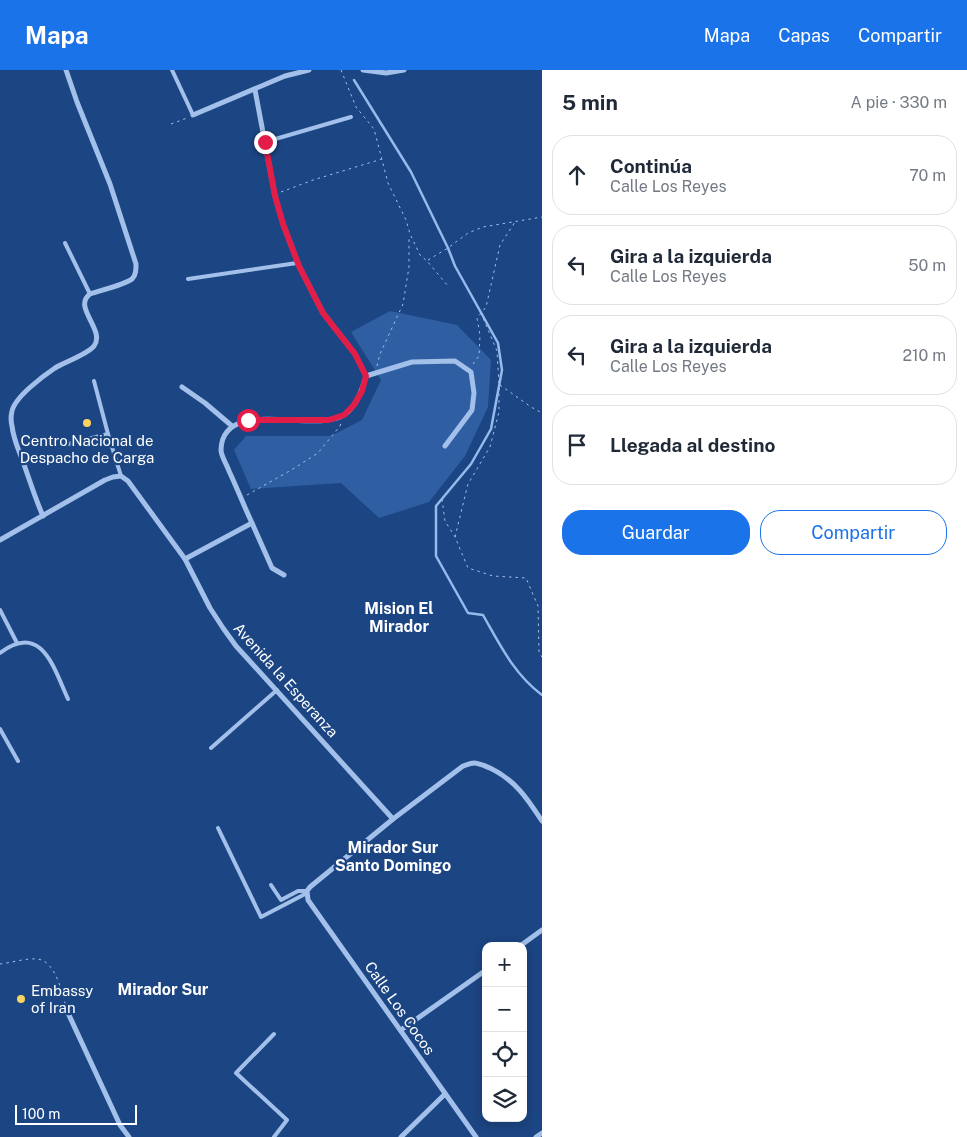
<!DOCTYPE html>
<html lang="es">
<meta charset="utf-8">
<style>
:root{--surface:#fff;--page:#f2f2f3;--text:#1f2937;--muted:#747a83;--line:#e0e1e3;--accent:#1a73e8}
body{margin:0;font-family:"Public Sans",sans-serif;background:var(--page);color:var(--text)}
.controls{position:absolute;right:15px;bottom:15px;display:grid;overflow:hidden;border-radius:10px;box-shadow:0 2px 12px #0003}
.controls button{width:45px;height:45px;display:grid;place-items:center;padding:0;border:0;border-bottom:1px solid var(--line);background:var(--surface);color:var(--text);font:25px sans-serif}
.scale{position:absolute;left:15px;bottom:12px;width:122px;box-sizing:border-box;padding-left:5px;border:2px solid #fff;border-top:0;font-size:14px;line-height:18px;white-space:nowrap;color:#fff;-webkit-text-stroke:4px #1c4583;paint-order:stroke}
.stop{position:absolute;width:15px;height:15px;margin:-11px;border:4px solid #e11d48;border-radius:50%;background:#fff}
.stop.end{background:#e11d48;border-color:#fff;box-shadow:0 1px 5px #0008}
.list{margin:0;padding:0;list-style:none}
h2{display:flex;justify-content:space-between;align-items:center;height:65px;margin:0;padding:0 20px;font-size:21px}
h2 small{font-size:16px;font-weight:400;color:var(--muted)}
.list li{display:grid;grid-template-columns:32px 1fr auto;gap:15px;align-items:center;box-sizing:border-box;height:80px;margin:0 10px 10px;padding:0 10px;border:1px solid var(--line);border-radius:20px}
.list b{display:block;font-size:19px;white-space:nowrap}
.list p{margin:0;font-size:16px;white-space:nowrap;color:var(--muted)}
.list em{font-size:16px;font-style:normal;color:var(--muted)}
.actions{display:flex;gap:10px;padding:15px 20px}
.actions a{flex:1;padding:11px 0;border:1px solid var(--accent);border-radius:20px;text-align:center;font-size:18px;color:var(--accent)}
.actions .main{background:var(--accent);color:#fff}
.icon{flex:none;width:28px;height:28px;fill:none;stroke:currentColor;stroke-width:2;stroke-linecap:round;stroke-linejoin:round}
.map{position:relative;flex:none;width:542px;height:1067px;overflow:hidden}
header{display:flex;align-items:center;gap:30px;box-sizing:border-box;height:70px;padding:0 25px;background:var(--accent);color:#fff}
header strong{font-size:24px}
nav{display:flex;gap:28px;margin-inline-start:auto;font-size:18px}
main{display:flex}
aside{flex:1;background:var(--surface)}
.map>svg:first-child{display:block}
</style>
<header>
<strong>Mapa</strong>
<nav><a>Mapa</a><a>Capas</a><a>Compartir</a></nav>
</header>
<main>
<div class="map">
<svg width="542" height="1067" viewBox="0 0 542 1067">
<rect width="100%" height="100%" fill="#1c4583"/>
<path fill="#305ea2" d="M390,241L457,255L491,290L488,337L465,386L429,432L379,448L341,413L251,419L234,380L246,366H331L362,350L381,310L351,262Z"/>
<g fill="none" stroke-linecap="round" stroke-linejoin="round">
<path stroke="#95baec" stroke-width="2.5" d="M354,10L411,102L448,178L455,196L498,273L502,300L491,359L471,394L436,436V486L468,543L483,545C500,575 514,604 542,625"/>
<g stroke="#a2c0ea" stroke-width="1" stroke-dasharray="2.5 4" stroke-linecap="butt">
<path d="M341,0L356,37L374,59L388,113L406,150L410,164L420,185L427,191L448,216"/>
<path d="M171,54L187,48"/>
<path d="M281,122L313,110L382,89"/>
<path d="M428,190L448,178L468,163L483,157L542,147"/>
<path d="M473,294L479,286L480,265L477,248L486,237L500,175L515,152"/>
<path d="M377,296L380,284L403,234L409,197V166"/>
<path d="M500,315L531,337L542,343"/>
<path d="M247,425L293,399L318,383L340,356L341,353"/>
<path d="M442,429L445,451L455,467L468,498L493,506L526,508L538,536L539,583L542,587"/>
<path d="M455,467L468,414L490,377L499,342V314L497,281L481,243"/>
<path d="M0,894C10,893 26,888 36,889C55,889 62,922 66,937"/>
</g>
<g stroke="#a2c0ea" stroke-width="4">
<path d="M172,0L193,45"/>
<path d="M265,72L351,47"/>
<path d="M65,173L90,224"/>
<path d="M188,209L297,193"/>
<path d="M94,311L108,364L121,406"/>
<path d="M64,375L108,364"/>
<path d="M0,540L17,573"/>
<path d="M0,583C42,551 54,599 68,629"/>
<path d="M0,659L18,691"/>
<path d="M211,678L277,620"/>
<path d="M218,758L261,847L307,823"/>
<path d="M271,815L281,830L298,821H307"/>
<path d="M274,1067L287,1050L236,1003L274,964"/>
</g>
<g stroke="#a2c0ea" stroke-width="5">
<path d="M363,0L386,3L404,0"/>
<path d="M193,45L285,6L309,0"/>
<path d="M366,306L412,292L455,291L471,302L474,323L472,340L445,376"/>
<path d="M182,317L205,333L232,356"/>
<path d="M43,446C35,428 29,408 22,389C18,379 13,367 12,356C11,352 11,345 12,341C15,327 43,306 55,298C65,292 88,284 94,276C106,260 72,237 90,224C99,221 126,214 132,209C136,205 136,200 136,194L110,114L77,32L66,0"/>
<path d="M252,453L272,498L284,505"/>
<path d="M0,470L105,410L113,407L121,406L128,411L185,489L210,538L223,558L236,576L393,749"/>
<path d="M185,489L252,453C244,436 237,418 229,401C227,395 221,386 221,380C222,326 315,364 344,345C357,336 362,320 366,306L355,284L323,243L299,196L283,154L275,126L255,20"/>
<path d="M520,876L542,860"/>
<path d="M68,943L120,1055L129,1067"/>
<path d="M401,960L486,900"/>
<path d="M401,1067L445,1024"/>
<path d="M476,1067L308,830L307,821L310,817L393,749L463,696C466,695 471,693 474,693C479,693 485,696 490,698C515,710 527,728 542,751"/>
<path d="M536,1067L542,1063"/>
</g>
</g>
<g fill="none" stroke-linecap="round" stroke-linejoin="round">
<path stroke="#e11d48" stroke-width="6" d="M248,350H329L344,345L354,335L362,321L366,306L355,284L323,243L299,196L283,154L275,126L265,72"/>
</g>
<g fill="#fad460" stroke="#1c4583" stroke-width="2">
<circle cx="87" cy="353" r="5"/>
<circle cx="21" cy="929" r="5"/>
</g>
<g text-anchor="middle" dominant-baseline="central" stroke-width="4.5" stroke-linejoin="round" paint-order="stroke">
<g font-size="15" fill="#fff" stroke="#1c4583">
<text x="87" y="370">Centro Nacional de<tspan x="87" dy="17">Despacho de Carga</tspan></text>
<text x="31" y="920" text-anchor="start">Embassy<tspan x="31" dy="17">of Iran</tspan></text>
</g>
<g font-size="15" fill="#fff" stroke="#1c4583">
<text transform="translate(286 610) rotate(48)">Avenida la Esperanza</text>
<text transform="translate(400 938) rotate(55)">Calle Los Cocos</text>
</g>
<g font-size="16" font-weight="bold" fill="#fff" stroke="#1c4583">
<text x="399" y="538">Mision El<tspan x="399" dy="18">Mirador</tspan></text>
<text x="393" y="777">Mirador Sur<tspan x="393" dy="18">Santo Domingo</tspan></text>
<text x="163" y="919">Mirador Sur</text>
</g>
</g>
</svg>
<div class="controls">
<button>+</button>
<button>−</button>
<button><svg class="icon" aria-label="locate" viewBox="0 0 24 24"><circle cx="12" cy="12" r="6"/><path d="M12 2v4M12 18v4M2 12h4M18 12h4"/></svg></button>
<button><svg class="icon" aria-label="layers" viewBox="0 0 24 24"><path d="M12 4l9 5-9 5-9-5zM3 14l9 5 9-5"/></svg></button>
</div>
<div class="scale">100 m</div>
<div class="stop" style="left:248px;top:350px"></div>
<div class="stop end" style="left:265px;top:72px"></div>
</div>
<aside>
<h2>5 min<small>A pie · 330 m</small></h2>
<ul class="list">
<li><svg class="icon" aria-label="ahead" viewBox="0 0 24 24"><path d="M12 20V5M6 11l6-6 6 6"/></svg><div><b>Continúa</b><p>Calle Los Reyes</p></div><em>70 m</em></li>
<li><svg class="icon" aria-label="left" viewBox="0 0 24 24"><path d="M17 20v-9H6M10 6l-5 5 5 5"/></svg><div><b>Gira a la izquierda</b><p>Calle Los Reyes</p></div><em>50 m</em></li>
<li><svg class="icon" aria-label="left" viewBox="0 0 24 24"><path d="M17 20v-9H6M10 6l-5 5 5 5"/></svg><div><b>Gira a la izquierda</b><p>Calle Los Reyes</p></div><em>210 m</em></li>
<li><svg class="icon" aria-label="arrive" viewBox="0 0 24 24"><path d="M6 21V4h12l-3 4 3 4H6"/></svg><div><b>Llegada al destino</b></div></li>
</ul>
<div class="actions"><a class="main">Guardar</a><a>Compartir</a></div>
</aside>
</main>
